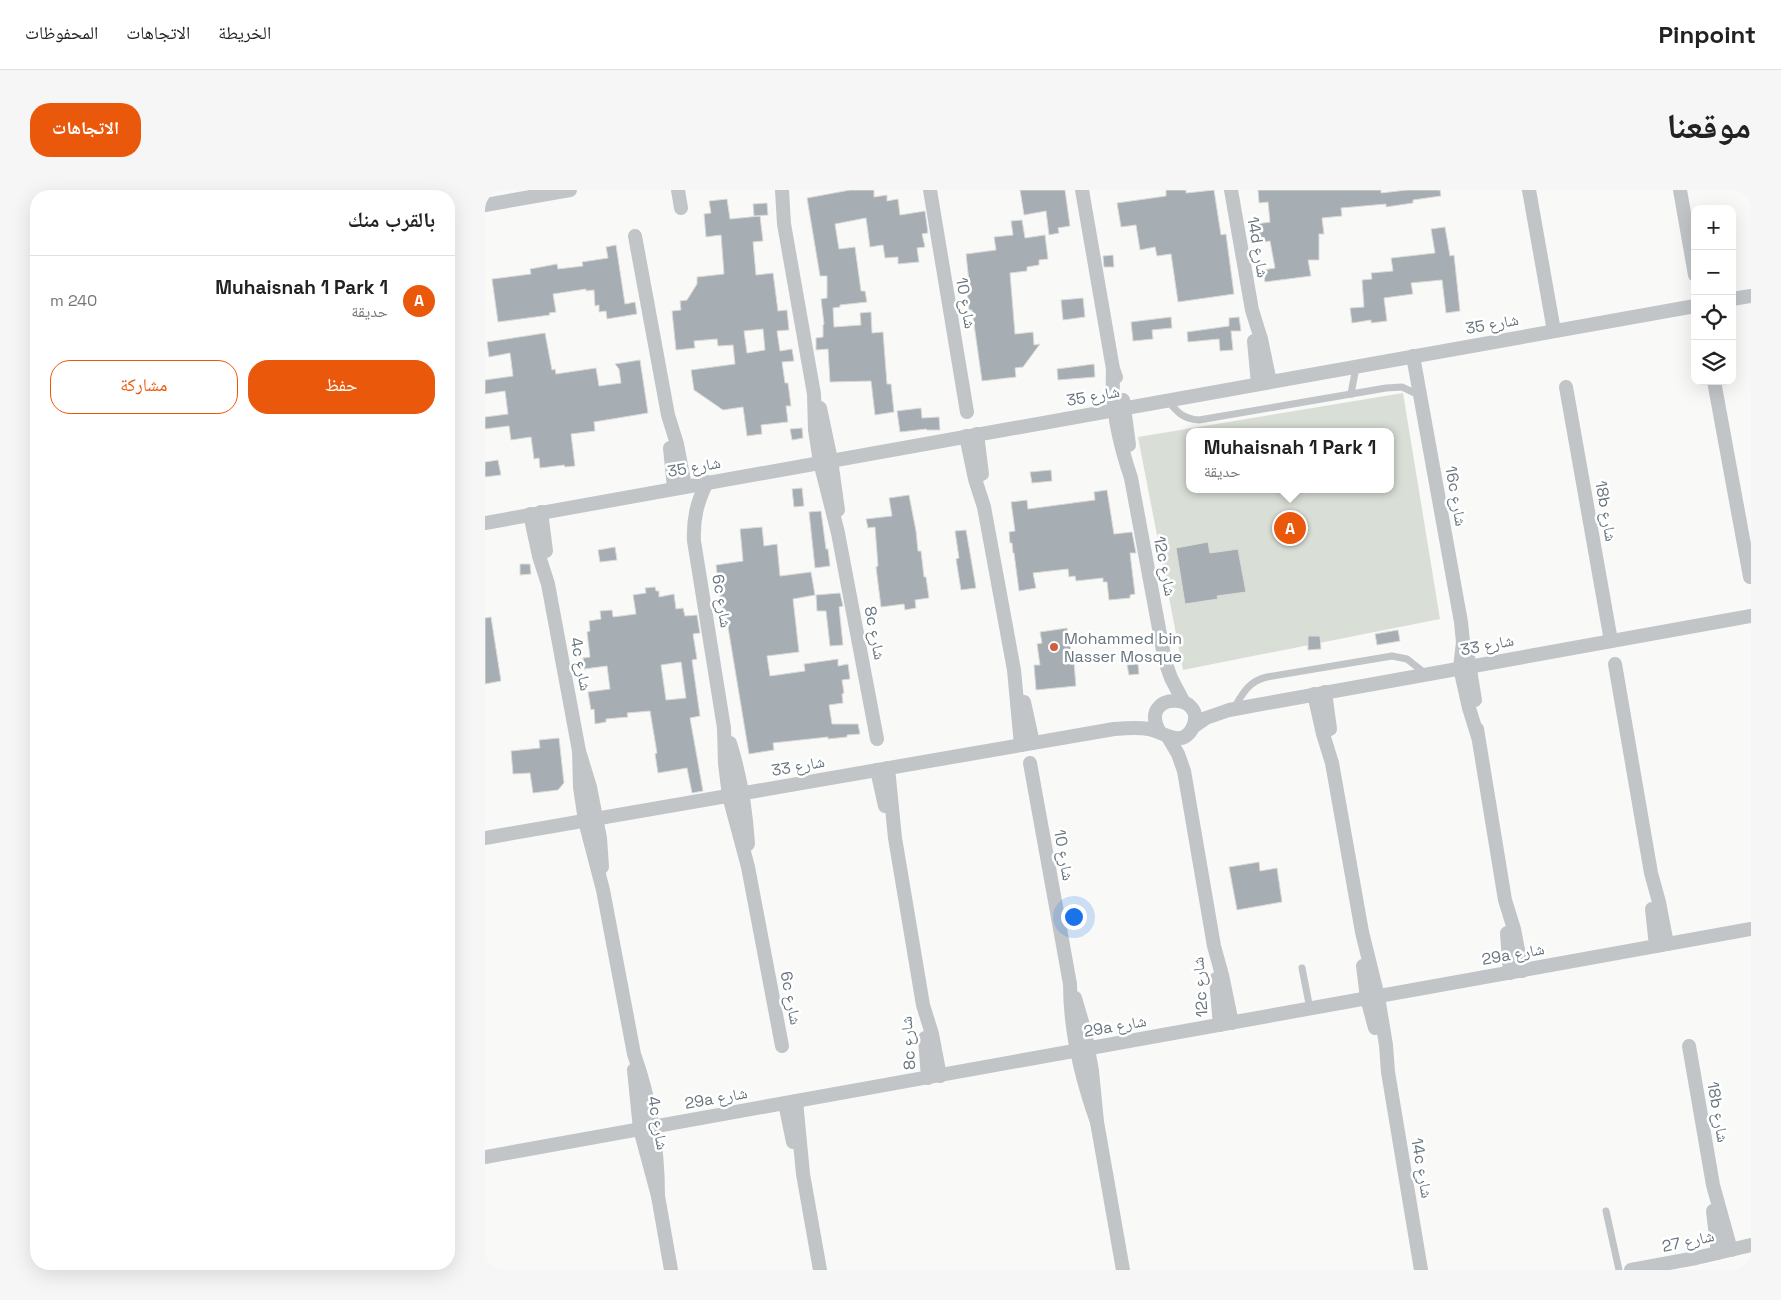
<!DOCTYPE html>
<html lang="ar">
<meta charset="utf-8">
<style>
:root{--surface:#fff;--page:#f6f6f6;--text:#222;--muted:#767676;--line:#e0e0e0;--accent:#ea580c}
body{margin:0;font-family:"Space Grotesk","Noto Naskh Arabic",sans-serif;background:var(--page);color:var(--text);direction:rtl}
.controls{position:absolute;right:15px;top:15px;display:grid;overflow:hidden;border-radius:10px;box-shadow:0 5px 20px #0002}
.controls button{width:45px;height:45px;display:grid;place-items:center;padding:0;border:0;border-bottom:1px solid var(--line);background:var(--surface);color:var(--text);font:25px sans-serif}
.you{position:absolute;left:588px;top:726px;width:18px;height:18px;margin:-12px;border:4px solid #fff;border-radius:50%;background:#1a73e8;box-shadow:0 0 0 8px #1a73e833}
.badge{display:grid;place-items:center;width:32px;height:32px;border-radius:50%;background:var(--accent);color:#fff;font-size:16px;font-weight:700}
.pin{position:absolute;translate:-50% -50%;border:2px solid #fff;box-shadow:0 1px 5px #0006}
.popup{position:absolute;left:701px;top:238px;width:208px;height:65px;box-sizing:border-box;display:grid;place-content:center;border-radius:10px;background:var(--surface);filter:drop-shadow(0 1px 4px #0005);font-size:16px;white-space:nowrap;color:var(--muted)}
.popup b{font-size:19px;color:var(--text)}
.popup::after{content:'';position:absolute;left:50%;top:100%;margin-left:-10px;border:10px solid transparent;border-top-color:var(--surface)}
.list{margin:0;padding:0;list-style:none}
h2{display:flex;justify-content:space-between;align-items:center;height:65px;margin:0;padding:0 20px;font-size:21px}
h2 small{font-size:16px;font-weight:400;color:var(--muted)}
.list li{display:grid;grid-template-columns:32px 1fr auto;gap:15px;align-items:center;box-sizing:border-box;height:90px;padding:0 20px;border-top:1px solid var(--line)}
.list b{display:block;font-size:19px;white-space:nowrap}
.list p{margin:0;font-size:16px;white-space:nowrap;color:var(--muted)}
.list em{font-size:16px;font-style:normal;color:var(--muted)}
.actions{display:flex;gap:10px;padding:15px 20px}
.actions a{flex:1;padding:11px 0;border:1px solid var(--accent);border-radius:20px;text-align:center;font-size:18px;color:var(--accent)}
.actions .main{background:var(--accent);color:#fff}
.icon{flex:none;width:28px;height:28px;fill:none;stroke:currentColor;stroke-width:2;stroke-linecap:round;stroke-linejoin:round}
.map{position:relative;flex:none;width:1266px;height:1080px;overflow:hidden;direction:ltr;border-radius:20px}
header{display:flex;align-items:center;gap:30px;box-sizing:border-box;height:70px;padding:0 25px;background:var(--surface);border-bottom:1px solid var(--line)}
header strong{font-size:24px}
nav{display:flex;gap:28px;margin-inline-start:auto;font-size:18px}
.intro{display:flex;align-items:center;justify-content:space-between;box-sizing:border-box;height:120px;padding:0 30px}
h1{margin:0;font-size:35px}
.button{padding:12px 22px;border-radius:20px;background:var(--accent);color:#fff;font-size:18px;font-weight:700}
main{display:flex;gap:30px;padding:0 30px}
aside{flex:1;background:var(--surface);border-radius:20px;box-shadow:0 5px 20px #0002}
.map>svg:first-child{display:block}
</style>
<header>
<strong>Pinpoint</strong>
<nav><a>الخريطة</a><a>الاتجاهات</a><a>المحفوظات</a></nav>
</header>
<div class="intro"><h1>موقعنا</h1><a class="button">الاتجاهات</a></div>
<main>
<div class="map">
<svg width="1266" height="1080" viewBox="0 0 1266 1080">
<rect width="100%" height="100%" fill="#f9f9f7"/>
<path fill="#d9ded7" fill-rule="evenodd" d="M918,203L955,429L698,480L653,247ZM705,242H905V299H705Z"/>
<g fill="#a7aeb3" stroke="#dbdbd9" fill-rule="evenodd">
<path d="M365,0H389V7L402,5V11L413,9L415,25L440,21L443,43L437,44L440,57L432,58L434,72L413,74V67L400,68L398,55L385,57L381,28L350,34L354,59L370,57L376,101H380L382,112L355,115V117L348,118L349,137L376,135L375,123L386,122L387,143L398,142L402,194H406L409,222L390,225L386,191L345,192L343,159L331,160V148L338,147V135L339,134L336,109L342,108V86H335L322,8Z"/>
<path d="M535,0H580L585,36L573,38L574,43L564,45L561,21L539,25Z"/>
<path d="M681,0H701V3L729,0L736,45L741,44L749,104L693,112L686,64L672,66L670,57L655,60L651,35L636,37L632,13L681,6Z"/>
<path d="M773,0H896V3L922,0H955L956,6L928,10V13L901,17V14L856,18L857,26L837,28L839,44H834V70H823L826,86L780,92L778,80L790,78L785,51L774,53L771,34L785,32L783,12L774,13Z"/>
<path d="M242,9L245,29L275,26L278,51L268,52L271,85L288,83L293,121L302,120L304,140L292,141L295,161L307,159L309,171L297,172L300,193H303L306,216H301L303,232L276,235L277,244L262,246L258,217L238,220L209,200L206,180L250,174L248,155L233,156L232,149L209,151L210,158L191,160L187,121L196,120L195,111L202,110L212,94V87L239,84L236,45L221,47L219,24L226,23L224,11ZM278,139L280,160L262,163L259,141Z"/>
<path d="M282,13L283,25L269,26L268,14Z"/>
<path d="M537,30L540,48L560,45L563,69L554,70V75L542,77V81L525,83L530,144L548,142L549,155L555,154L538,177L530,178L531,187L497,191L487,120H484L481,92H484L481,64L511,60L509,47L528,45L526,31Z"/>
<path d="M960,37L965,66L969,65L975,121L961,123L957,90L926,93L928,104L899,108L902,131L886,133V130L867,133L865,118L879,117L877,90L887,89L886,83L908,81L906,68L950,63L946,39Z"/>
<path d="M131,55L140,114L150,112L152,124L122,129L121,121L114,122V115L110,116L109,100L101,101V99L68,104L71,122L64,123L65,125L13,132L7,89L46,84L45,79L72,74L73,79L98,76L97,72L123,68L121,57Z"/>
<path d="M628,65L629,77H619L618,66Z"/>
<path d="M598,108L600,127L578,130L576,110Z"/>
<path d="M686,127L687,138L667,140L668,149L648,151L646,132Z"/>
<path d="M754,127L756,141H746L748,160L735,161L734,149L703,152L702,142L744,136V128Z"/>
<path d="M60,143L67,180L70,179L71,184L111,178L114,196L136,193L134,179L130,174L155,170L163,223L109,232L110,241L86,244L90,276L80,277L79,275L55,278L54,268L49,269L46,247L26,250L24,236L0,239V227L23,224L20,201L0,204V190L28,186L25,163L4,167L2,152Z"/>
<path d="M609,174L610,187L573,190L572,179Z"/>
<path d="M436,218L437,228L454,227L455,240H442L441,239L415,242L412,221Z"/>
<path d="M317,238L318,248L307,250L305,239Z"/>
<path d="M13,270L16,285L0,287V272Z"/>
<path d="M566,280L567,291L547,293L545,282Z"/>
<path d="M317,298L319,316L309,317L307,299Z"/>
<path d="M622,300L629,344L647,342L651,363H645L650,404L645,405V408L624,410L622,392H618V388L591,391L590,386L584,387L583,379L548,383L551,398L534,401L529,363H528L527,353H525L524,342L530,341L526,312L542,310L543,319L610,310L609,302Z"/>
<path d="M424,305L431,341L433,361H436L439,387H441L444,408L430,410L431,418L420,420L419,414L396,417L391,377L393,376L390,337L383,338L381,329L407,326L404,308Z"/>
<path d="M336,321L341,359H343L345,376L330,378L324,322Z"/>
<path d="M277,337L279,356L292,354L295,386L326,382L330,405L308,409L314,462L282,466L285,486L320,481L319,474L353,469V476L363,474L365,489L357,490L359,503L357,504L358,513L344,515L347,534H373L375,544L362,545V547L343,549V547L288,553L289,560L264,564L241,425H237L231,375L258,371L255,339Z"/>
<path d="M481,340L491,398L476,400L471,369L474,368L470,341Z"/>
<path d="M723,352L725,363L753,359L761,402L732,406L733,409L700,414L691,358Z"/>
<path d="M130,357L132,370L115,372L113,360Z"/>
<path d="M35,374H45L46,384L35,385Z"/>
<path d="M170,397L171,401H174V407L189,404L191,419L198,418L200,426L212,425L215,443L208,444L212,469L207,470L215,526L205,528L218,601L207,603L202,578L173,583L170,564L172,563L165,521L142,523L143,527L121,529V532L110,534L109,519L106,520L103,502L125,499L122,476L99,479L98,468L105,467L102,442L105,441L104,431L116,429L115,421L127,420L128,427L151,424L148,405L161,403L160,398ZM196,472L201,508L181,510L176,475Z"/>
<path d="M355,403L358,416L354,417L358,455L345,456L341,421H332L331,405Z"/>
<path d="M6,427L16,491L0,494V428Z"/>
<path d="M582,438L586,461H588L591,496L551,500L549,475H555L552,454L557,453L555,442Z"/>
<path d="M913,440L915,451L892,455L890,444Z"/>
<path d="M823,446H835L836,459L823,460Z"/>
<path d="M653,474L654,484L644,485L642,475Z"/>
<path d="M74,548L79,593L73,600L48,603L45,583L28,584L26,561L55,558L54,550Z"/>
<path d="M774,672L775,681L792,678L797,712L752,720L744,677Z"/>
</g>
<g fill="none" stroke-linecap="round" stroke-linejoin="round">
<g stroke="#c1c5c8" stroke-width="7">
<path d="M866,204L871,177"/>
<path d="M682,210C692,222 698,229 714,230L901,198L917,197L934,205"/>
<path d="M749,518C758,503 764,491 782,487L907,466L922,469L941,484"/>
<path d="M817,778L825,819"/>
<path d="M1121,1021L1134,1080"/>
</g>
<g stroke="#c1c5c8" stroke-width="14">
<path d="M193,0L196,18"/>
<path d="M297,0L299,34L329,204L330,240L335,272L353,343L392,549"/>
<path d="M445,0L482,222"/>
<path d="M597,0L628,179L631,187"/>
<path d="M746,0L767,120L776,149L785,192"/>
<path d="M1044,0L1069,141"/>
<path d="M1195,0L1210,85"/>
<path d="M0,15L85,0"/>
<path d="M150,46L183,225L192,254L200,296"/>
<path d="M1247,109L1266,106"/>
<path d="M769,151L773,194"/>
<path d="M928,166L976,432L978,452L975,478L984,518L993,547"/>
<path d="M628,179C626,218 634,252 646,288L680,471L686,488L698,511"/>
<path d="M1229,191L1265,387"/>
<path d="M1081,197L1126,451"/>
<path d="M638,210L644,255"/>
<path d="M335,218L346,270L353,320"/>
<path d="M492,244L497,284"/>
<path d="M481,246L490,289L499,317L529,480L536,555"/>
<path d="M185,258L189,298"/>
<path d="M222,292C212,312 208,329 209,351L239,538L240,574L244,606L263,677L297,856"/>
<path d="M56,322L61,361"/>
<path d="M45,324L54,366L63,394L94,561L105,597L115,648L117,677"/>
<path d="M0,333L1210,116"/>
<path d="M983,467L990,510"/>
<path d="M1130,474L1166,683L1174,712L1182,754"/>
<path d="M840,502L845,539"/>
<path d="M829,504L838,544L847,573L877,742L893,807L901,855L903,882L936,1080"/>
<path d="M539,512L548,553"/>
<path d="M708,537L721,528L744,520L1266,426"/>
<path d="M992,539L1020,710L1029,739L1037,781"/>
<path d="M683,547L693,564L699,581L729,756L737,785L747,833"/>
<path d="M245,553C255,585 261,621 263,654"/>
<path d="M94,561L95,597L100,631L118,700L149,864C165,909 173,959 173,1006"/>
<path d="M545,573L585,794C585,842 596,887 612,932"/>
<path d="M403,578L410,648L438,815L447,844L455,886"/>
<path d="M392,580L400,616"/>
<path d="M0,648L629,539C641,538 652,537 664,539C678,541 697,560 708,537C723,502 653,501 674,541"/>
<path d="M1167,719L1171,756"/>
<path d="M1022,743L1025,783"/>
<path d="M878,776L882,808L890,838"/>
<path d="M731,789L735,835"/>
<path d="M590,808L600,842L607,881L612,932L638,1080"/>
<path d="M440,848L443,888"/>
<path d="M1204,856L1228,995L1246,1060"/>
<path d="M149,880L155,939L173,1006L186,1080"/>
<path d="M311,911L318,984L335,1080"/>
<path d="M300,913L308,952"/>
<path d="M0,967L1266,739"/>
<path d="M1228,1021L1233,1063"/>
<path d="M1146,1080L1211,1068L1266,1055"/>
</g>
</g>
<circle fill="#d15c3f" stroke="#fff" stroke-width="2" cx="569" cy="457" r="5"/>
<g text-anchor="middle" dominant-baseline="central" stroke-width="5" stroke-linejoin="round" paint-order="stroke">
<g font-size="16" fill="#67757f" stroke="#fff">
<text transform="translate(773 57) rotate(80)">14d شارع</text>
<text transform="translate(481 113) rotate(80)">شارع 10</text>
<text transform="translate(1007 134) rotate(-10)">شارع 35</text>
<text transform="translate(608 206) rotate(-10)">شارع 35</text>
<text transform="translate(209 277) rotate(-10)">شارع 35</text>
<text transform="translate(971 306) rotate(80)">16c شارع</text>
<text transform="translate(1121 321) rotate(80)">18b شارع</text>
<text transform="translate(680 376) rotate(79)">12c شارع</text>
<text transform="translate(237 411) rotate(81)">6c شارع</text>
<text transform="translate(390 443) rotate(79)">8c شارع</text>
<text transform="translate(1002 455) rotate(-11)">شارع 33</text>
<text transform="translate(96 474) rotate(79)">4c شارع</text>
<text transform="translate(313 576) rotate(-10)">شارع 33</text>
<text transform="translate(579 665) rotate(80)">شارع 10</text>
<text transform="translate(1028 764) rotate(-10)">29a شارع</text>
<text transform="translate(715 797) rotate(-94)">12c شارع</text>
<text transform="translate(306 808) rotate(79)">6c شارع</text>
<text transform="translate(630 836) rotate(-10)">29a شارع</text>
<text transform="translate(423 853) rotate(-94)">8c شارع</text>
<text transform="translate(231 908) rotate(-10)">29a شارع</text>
<text transform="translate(1233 922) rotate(80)">18b شارع</text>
<text transform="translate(173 933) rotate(80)">4c شارع</text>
<text transform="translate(937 978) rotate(80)">14c شارع</text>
<text transform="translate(1203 1051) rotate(-12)">شارع 27</text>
</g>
<g font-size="16" fill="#67757f" stroke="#fff" text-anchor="start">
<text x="579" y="448">Mohammed bin<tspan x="579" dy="18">Nasser Mosque</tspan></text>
</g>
</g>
</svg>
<div class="controls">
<button>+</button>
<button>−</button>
<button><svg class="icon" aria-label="locate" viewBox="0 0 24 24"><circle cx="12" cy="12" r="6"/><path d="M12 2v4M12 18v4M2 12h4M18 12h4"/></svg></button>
<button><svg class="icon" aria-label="layers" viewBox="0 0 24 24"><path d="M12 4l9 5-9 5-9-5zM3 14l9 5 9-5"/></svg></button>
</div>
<div class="you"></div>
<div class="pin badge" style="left:805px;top:338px">A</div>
<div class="popup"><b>Muhaisnah 1 Park 1</b>حديقة</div>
</div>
<aside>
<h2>بالقرب منك<small></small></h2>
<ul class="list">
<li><span class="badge">A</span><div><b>Muhaisnah 1 Park 1</b><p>حديقة</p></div><em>240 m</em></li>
</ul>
<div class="actions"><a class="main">حفظ</a><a>مشاركة</a></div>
</aside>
</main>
